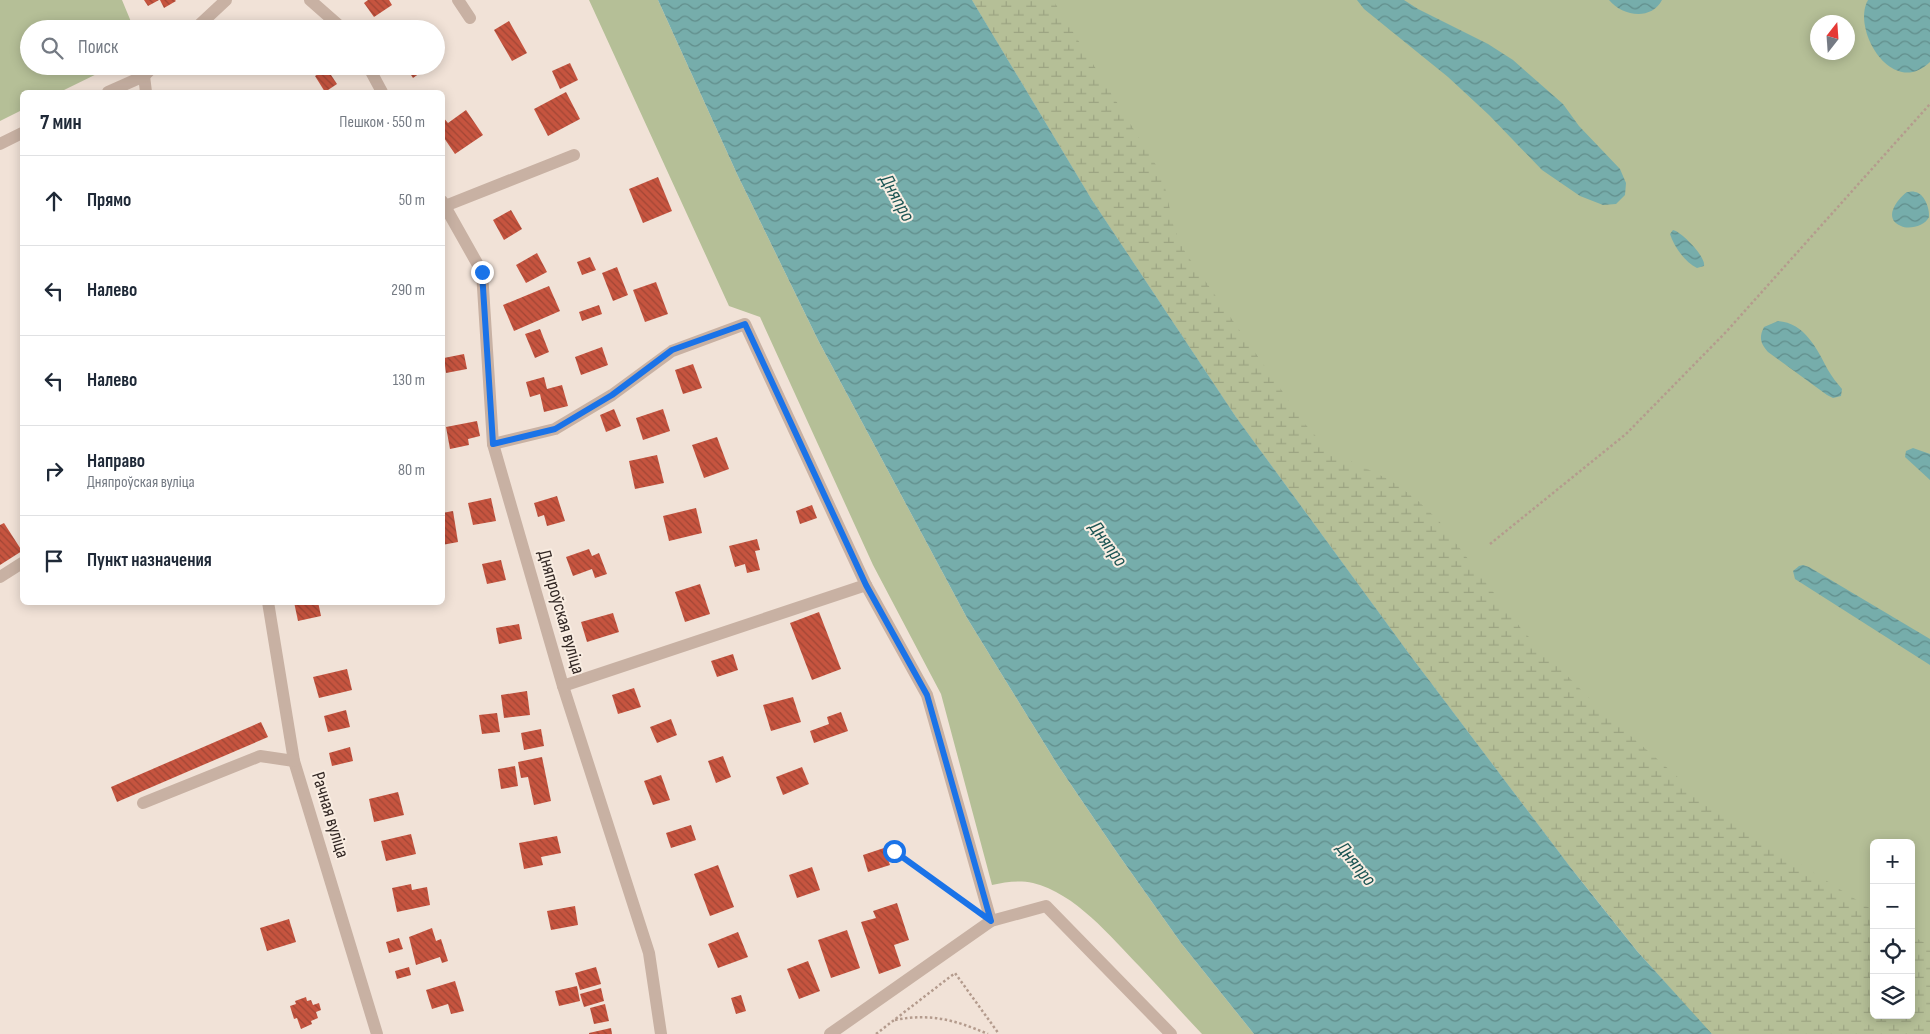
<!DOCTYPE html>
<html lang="ru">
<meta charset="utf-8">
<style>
:root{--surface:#fff;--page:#f6f6f7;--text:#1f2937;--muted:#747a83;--line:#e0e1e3}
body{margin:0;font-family:"Sofia Sans Condensed",sans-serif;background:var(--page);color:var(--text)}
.controls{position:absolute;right:15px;bottom:15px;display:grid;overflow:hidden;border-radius:8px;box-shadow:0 2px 12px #0003}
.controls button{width:45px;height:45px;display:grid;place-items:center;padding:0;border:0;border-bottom:1px solid var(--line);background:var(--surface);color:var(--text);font:25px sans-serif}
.compass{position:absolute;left:1810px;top:15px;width:45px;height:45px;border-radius:50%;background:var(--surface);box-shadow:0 2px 12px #0003;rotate:17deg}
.stop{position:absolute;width:15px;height:15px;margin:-11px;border:4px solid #1a73e8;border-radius:50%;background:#fff}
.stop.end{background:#1a73e8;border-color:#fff;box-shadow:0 1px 5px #0008}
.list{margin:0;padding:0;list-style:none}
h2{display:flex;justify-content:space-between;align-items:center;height:65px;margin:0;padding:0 20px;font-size:21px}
h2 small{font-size:16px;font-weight:400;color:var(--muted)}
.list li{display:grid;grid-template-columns:32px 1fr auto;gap:15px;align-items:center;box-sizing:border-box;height:90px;padding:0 20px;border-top:1px solid var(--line)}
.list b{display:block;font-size:19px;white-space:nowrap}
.list p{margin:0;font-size:16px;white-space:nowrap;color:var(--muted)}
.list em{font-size:16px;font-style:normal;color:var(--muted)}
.icon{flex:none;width:28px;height:28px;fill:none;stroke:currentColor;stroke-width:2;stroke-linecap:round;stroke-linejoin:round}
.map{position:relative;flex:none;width:1930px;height:1034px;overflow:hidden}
.search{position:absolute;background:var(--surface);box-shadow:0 2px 12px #0003;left:20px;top:20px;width:425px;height:55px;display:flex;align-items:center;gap:12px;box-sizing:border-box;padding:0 18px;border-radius:28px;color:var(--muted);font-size:19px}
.panel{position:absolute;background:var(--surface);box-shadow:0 2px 12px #0003;left:20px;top:90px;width:425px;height:515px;border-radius:8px}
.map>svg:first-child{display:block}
</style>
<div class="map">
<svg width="1930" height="1034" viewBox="0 0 1930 1034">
<defs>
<pattern id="wetland-marsh" width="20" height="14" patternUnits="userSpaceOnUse" patternTransform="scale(1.25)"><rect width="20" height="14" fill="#b5bf97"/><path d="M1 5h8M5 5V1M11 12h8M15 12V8" fill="none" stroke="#9ca482"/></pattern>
<pattern id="water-waves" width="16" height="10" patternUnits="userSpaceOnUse" patternTransform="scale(1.25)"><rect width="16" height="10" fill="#76adab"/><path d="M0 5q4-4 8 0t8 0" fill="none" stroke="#618d8b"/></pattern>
<pattern id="building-back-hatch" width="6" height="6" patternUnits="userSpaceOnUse" patternTransform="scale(1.25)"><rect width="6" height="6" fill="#c6543f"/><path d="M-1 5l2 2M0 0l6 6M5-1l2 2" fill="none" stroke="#a14635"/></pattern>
</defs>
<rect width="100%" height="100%" fill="#f1e2d7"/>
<g fill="#b5bf97" fill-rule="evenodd">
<path d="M0,0H122L134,29H29V66H113L60,92H22V110L0,121Z"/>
<path d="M589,0H658L737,174L818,340L967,618L1057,764L1118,854L1181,943L1254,1034H1202C1181,1012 1161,989 1140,967C1111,937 1075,893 1033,883C1019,880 1005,882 992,885L941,694L873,565L760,317L729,306Z"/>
<path d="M972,0H1930V1034H1712L1571,868L1410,655L1236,417L1092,200ZM1818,22H1848V52H1818ZM1874,843H1911V1015H1874Z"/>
</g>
<path fill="url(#wetland-marsh)" d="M972,0H1053L1156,165L1165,187L1174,228L1185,252L1305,424L1321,442L1344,458L1390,480L1416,499L1439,521L1523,631L1599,708L1705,801L1745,829L1874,911V1015H1911V935L1930,946V1034L1710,1033L1637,951L1571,868L1410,655L1236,417L1092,200Z"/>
<g fill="url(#water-waves)">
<path d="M658,0H972L1092,200L1236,417L1410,655L1571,868L1637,951L1712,1034H1254L1181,943L1118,854L1057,764L967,618L818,340L737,174Z"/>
<path d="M1357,0H1404L1418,9L1488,44L1513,60L1563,104L1579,126L1620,169L1626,183L1625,195L1616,204L1603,205L1580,196L1542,170L1489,115L1448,77L1364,9Z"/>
<path d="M1609,0H1662C1651,21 1622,16 1609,0Z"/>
<path d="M1868,0H1930V62C1892,99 1851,29 1868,0Z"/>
<path d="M1907,192C1910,192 1912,191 1915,192C1924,193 1930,208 1929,217C1925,226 1909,230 1901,226C1883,219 1896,200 1907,192Z"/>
<path d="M1673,230C1682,232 1706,257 1704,266L1697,268C1685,262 1674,247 1670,234Z"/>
<path d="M1778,321C1805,323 1817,349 1828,370C1832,377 1837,383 1842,389L1841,396L1833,398L1827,395L1768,352C1760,343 1759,337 1764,327Z"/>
<path d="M1913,448L1930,454V480L1905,457L1906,451Z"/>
<path d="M1803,565L1809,567L1930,639V665L1795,579L1793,571L1799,566Z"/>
</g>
<g fill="url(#building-back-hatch)">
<path d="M144,0H159L148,6Z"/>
<path d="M160,0H175L176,1L164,8Z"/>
<path d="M368,0H389L392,5L374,17L364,3Z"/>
<path d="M297,21L302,29H284Z"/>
<path d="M509,21L527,53L512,61L494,30Z"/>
<path d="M570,63L578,80L560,89L552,71Z"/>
<path d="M405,66H430L413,78Z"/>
<path d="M327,69L337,84L325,92L315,76Z"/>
<path d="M566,92L580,119L548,136L534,109Z"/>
<path d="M466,110L483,135L455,154L442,135V116L448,123Z"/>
<path d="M658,177L672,211L643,223L629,189Z"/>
<path d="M511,210L522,229L504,240L493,220Z"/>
<path d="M537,253L547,272L526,283L516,265Z"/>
<path d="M590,257L596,270L582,275L577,262Z"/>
<path d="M617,267L628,295L613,301L602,273Z"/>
<path d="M656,282L668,314L645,322L633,290Z"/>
<path d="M549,286L560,311L514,331L503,305Z"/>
<path d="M599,305L602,314L582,321L579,312Z"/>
<path d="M540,329L549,352L535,358L525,334Z"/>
<path d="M602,347L608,365L581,375L575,357Z"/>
<path d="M464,354L467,369L446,373L444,358Z"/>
<path d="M693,364L702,388L683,394L675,370Z"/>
<path d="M544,377L547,389L562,385L568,406L544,412L540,394L530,397L526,382Z"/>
<path d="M614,409L621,426L606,432L600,415Z"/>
<path d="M663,409L670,431L643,440L636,418Z"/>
<path d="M477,421L480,436L468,439L469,445L450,449L446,427Z"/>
<path d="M717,437L729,469L704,478L692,445Z"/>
<path d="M657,455L664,483L635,489L629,461Z"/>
<path d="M557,496L565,521L547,526L544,515L538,517L534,503Z"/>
<path d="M491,498L496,521L473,525L468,503Z"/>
<path d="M812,505L817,518L800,524L796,511Z"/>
<path d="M696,508L702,533L669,541L663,516Z"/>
<path d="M453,511L458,542L442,545V513Z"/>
<path d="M4,523L22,551L0,565V525Z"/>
<path d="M757,539L760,550L755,551L760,570L747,573L745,564L735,567L729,546Z"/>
<path d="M589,549L592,556L599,553L607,574L595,578L592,569L573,576L566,557Z"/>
<path d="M501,560L506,580L487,584L482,564Z"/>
<path d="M700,584L710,614L685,622L675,592Z"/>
<path d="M294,602H318L321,616L298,621Z"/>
<path d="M819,612L841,669L812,680L790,623Z"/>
<path d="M613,613L619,632L587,642L581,622Z"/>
<path d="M519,624L522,639L499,644L496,628Z"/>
<path d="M733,654L738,670L717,677L711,661Z"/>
<path d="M347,669L352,690L319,698L313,677Z"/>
<path d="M634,688L641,707L618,714L612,695Z"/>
<path d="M527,691L530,715L504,718L501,695Z"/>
<path d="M793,697L801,722L771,731L763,705Z"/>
<path d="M346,710L350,727L328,732L324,716Z"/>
<path d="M841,712L848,731L814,743L810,731L829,724L827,717Z"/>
<path d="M497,713L500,732L482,734L479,715Z"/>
<path d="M671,719L677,735L657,743L650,727Z"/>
<path d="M261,722L268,737L117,802L111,787Z"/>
<path d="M541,729L544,746L524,750L521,733Z"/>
<path d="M350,747L353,761L332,766L329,753Z"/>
<path d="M723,756L731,777L716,783L708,761Z"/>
<path d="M542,757L551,801L534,805L528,777L521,778L518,762Z"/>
<path d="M515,766L518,786L501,789L498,769Z"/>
<path d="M802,767L809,784L783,795L776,777Z"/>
<path d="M661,775L670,800L653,805L644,781Z"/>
<path d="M398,792L404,815L374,822L369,799Z"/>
<path d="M691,825L696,840L671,848L666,833Z"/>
<path d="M411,834L416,854L386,861L381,841Z"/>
<path d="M557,836L561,853L541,857L543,865L524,869L519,843Z"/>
<path d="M884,848L890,865L868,872L863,855Z"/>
<path d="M718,865L734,907L710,916L694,874Z"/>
<path d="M812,867L820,890L797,898L789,875Z"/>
<path d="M411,884L412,890L427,887L430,905L397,912L392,888Z"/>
<path d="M897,903L909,940L894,945L901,966L879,974L861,922L876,918L873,911Z"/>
<path d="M575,906L578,925L551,930L547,911Z"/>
<path d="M289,919L296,942L267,951L260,928Z"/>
<path d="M432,928L436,941L441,939L448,961L442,963L440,957L416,965L409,937Z"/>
<path d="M847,930L860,968L831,978L818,940Z"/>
<path d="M738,932L748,957L718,968L708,944Z"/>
<path d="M399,938L403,949L389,953L386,942Z"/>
<path d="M808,961L820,991L799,999L787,969Z"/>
<path d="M409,967L411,975L397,979L395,971Z"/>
<path d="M596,967L601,984L580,990L575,973Z"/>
<path d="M455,981L464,1011L451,1014L448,1004L432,1009L426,990Z"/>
<path d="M577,986L580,1001L559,1006L555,991Z"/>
<path d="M601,988L604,1001L584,1007L580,994Z"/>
<path d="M741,995L746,1011L736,1014L731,998Z"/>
<path d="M306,997L307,1001L311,1000L313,1005L319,1003L321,1010L316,1012L318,1018L311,1021L312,1024L301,1029L297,1018L294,1019L290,1006L296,1004L295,1001Z"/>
<path d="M605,1004L609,1021L594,1024L590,1008Z"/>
<path d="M611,1028L612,1034H589V1033Z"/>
</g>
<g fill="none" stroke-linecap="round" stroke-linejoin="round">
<g stroke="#b49b8d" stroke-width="2.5" stroke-dasharray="2.5 2.5" stroke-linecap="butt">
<path d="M1490,544L1626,434L1726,332L1930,104"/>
<path d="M894,851L974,909"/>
<path d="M895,1020C931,1013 955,1020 988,1034"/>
<path d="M876,1034L955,973L999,1034"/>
</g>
<g stroke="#c8b1a3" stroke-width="12">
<path d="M310,0L343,29"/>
<path d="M458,0L470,18"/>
<path d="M195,29L226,0"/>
<path d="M368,66L382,92"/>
<path d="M144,76L146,92"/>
<path d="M108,92L144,76L154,66"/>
<path d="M0,144L22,133"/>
<path d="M442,201L482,272L493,444L563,686L649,953L661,1034"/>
<path d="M445,206L574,155"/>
<path d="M493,444L555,429L612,395L672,351L745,324L866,585L563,686"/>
<path d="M0,577L22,563"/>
<path d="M866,585L927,695L991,921"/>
<path d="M268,602L294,761L377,1034"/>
<path d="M143,803L260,756L294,761"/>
<path d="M830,1034L991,921L1046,906L1171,1034"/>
</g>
</g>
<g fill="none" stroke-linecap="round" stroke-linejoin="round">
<path stroke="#1a73e8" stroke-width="6" d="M482,272L493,444L555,429L612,395L672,350L745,324L866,585L927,695L991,921L894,851"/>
</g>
<g text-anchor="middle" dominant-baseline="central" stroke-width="4" stroke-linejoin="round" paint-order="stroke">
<g font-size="19" fill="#332825" stroke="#f9ede2">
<text transform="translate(561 612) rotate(74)">Дняпроўская вуліца</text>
<text transform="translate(330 815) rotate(73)">Рачная вуліца</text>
</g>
<g font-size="20" font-style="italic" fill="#1b5453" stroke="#f9ede2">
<text transform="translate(897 198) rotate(61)">Дняпро</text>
<text transform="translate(1108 544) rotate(54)">Дняпро</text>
<text transform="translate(1356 864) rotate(51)">Дняпро</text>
</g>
</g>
</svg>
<div class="controls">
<button>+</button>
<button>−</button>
<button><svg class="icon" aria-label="locate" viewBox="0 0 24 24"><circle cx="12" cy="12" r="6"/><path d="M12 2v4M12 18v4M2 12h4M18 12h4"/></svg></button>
<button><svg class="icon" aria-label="layers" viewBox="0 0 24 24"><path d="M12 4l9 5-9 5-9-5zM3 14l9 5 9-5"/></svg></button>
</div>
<svg class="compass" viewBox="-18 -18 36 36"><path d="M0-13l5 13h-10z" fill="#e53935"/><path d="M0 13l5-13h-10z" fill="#747a83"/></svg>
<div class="stop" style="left:894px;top:851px"></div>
<div class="stop end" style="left:482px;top:272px"></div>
<div class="search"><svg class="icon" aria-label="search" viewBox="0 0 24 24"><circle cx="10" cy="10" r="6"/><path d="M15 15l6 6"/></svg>Поиск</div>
<section class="panel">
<h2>7 мин<small>Пешком · 550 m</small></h2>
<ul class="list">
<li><svg class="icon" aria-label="ahead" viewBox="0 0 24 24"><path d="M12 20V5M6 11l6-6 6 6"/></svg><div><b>Прямо</b></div><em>50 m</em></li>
<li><svg class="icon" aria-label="left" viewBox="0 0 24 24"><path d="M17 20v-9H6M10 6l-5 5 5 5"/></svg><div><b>Налево</b></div><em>290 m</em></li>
<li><svg class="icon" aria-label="left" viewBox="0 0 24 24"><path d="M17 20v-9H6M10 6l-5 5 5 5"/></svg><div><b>Налево</b></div><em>130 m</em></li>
<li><svg class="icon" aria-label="right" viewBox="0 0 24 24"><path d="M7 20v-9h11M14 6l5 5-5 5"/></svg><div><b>Направо</b><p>Дняпроўская вуліца</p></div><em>80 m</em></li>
<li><svg class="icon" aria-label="arrive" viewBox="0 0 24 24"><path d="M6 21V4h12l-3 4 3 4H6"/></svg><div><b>Пункт назначения</b></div></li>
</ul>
</section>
</div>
